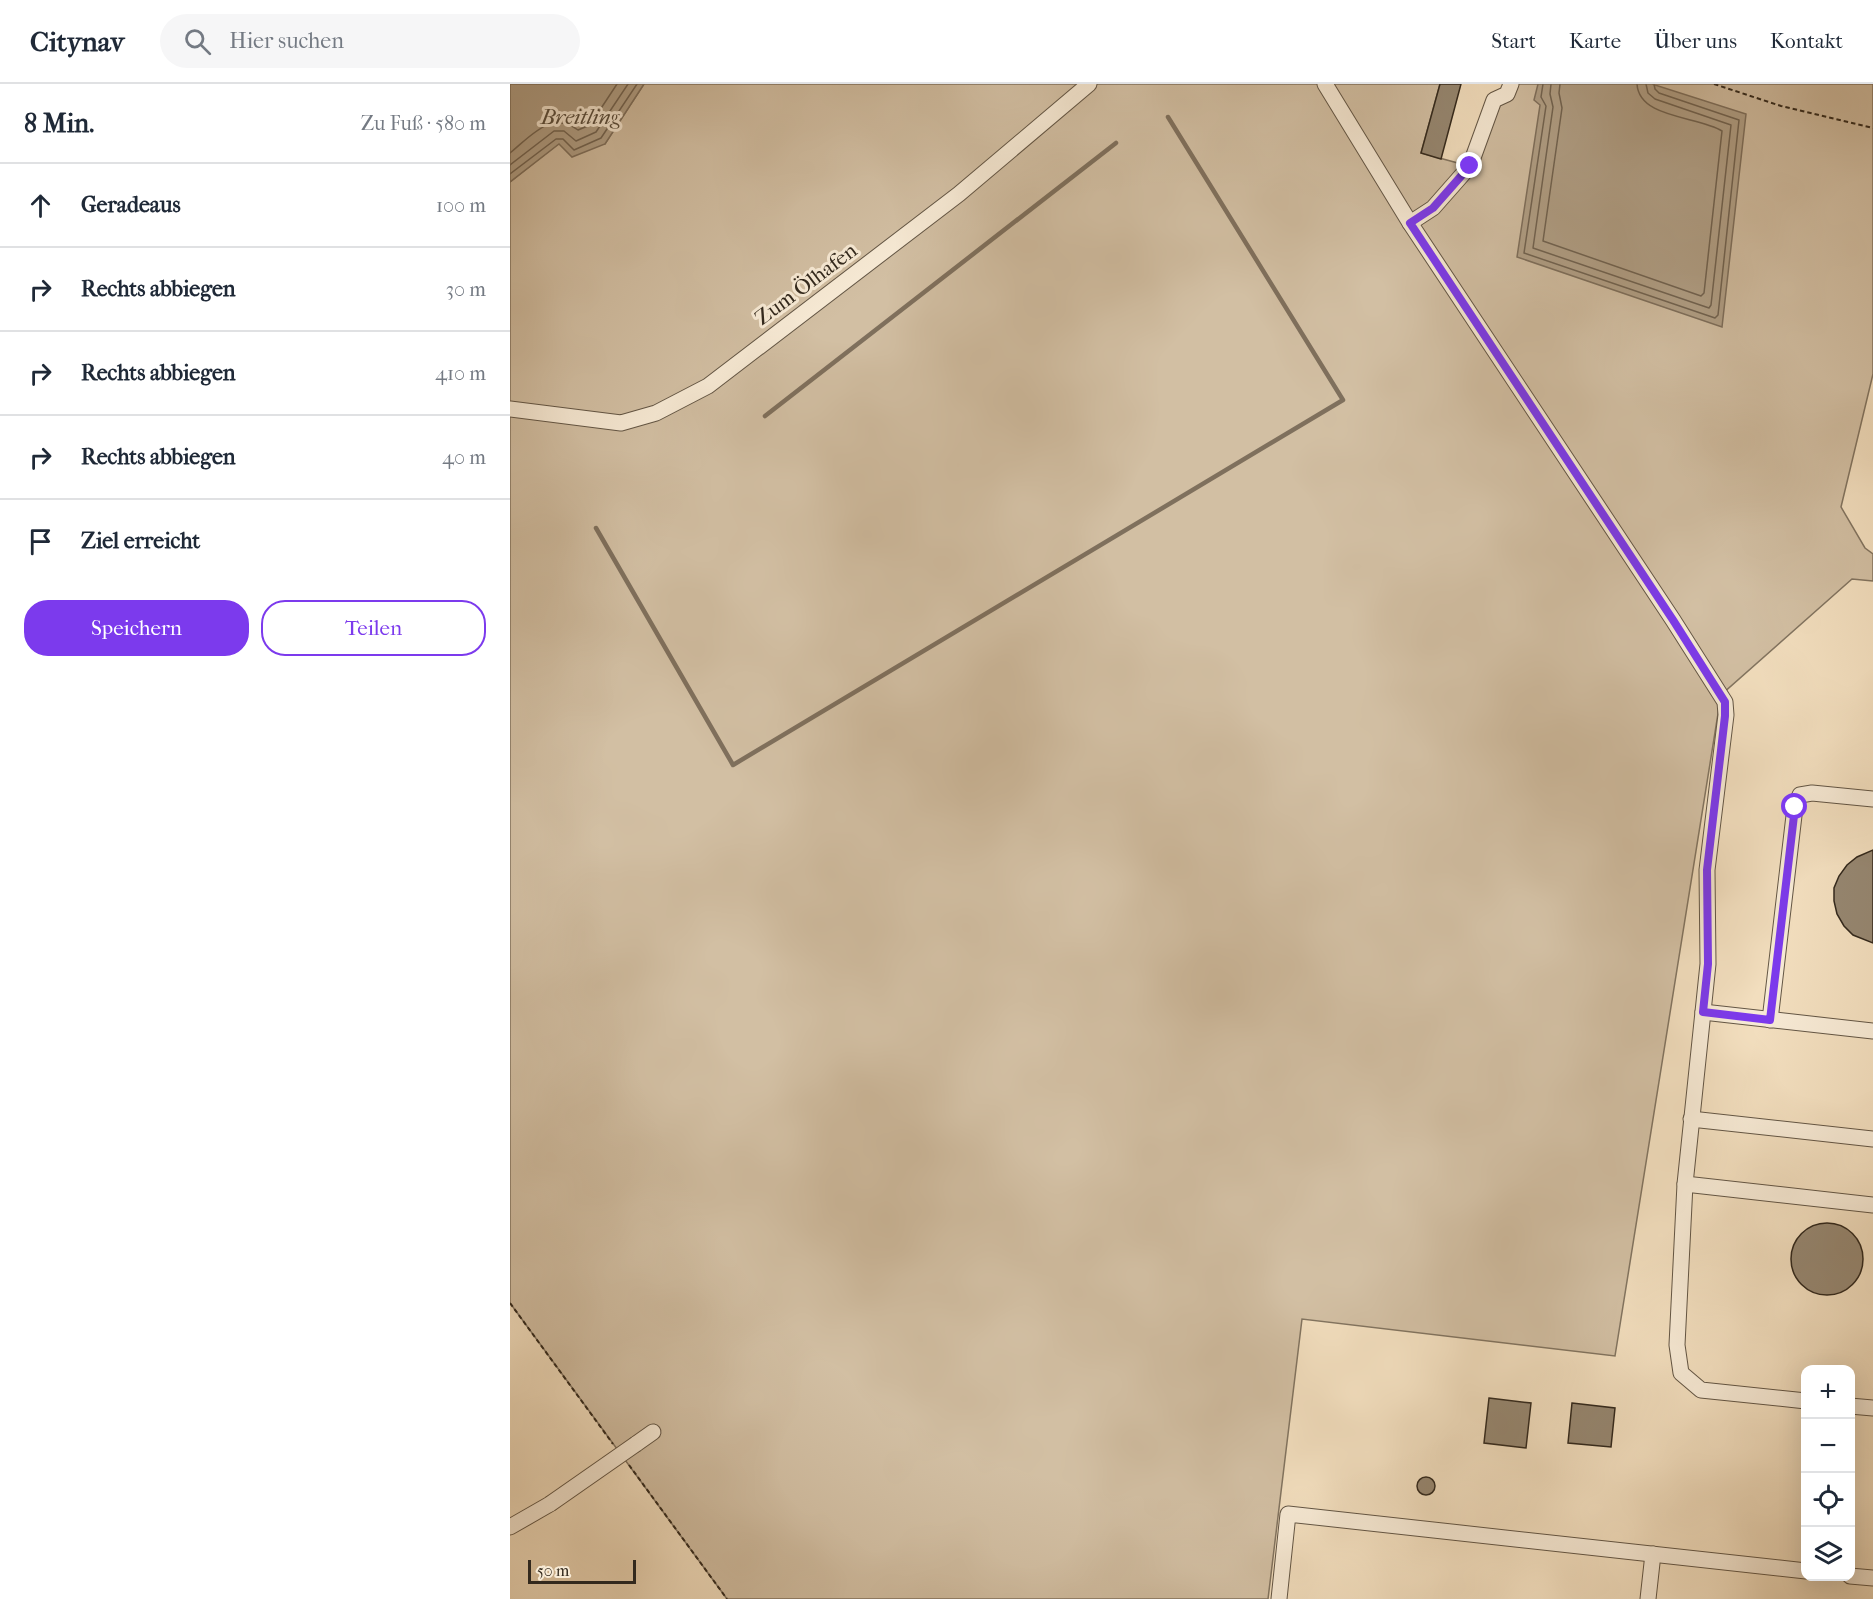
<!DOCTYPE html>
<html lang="de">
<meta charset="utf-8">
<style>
:root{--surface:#fff;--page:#f6f6f7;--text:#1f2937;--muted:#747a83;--line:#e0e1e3;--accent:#7c3aed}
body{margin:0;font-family:"IM FELL French Canon",serif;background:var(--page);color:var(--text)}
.controls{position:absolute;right:18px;bottom:18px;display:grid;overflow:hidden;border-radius:12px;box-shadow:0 6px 24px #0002}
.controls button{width:54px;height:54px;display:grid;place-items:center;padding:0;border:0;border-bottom:2px solid var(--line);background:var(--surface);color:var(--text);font:30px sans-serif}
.scale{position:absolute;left:18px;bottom:15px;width:108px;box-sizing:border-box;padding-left:6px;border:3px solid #33291d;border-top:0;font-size:16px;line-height:21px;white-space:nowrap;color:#33291d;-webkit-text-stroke:4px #f7ead5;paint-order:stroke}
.stop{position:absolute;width:18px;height:18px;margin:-14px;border:4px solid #7c3aed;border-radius:50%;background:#fff}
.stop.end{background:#7c3aed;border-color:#fff;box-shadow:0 2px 6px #0008}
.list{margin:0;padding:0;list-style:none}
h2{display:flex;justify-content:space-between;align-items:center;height:78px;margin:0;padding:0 24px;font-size:26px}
h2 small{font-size:20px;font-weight:400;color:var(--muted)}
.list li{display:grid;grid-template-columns:39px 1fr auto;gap:18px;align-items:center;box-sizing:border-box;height:84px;padding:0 24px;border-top:2px solid var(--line)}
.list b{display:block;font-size:22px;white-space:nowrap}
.list em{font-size:20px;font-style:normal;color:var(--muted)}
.actions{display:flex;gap:12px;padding:18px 24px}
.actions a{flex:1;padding:14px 0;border:2px solid var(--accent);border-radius:24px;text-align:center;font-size:21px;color:var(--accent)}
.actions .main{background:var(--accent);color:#fff}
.icon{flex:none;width:33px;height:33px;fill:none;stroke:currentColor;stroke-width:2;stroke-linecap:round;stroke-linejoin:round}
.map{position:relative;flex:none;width:1363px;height:1515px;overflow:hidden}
header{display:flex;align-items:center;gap:36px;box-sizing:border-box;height:84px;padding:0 30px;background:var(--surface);border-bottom:2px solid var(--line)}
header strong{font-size:28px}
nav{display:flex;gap:33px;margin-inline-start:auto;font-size:21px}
.search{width:420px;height:54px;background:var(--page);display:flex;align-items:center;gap:15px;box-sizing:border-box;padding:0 21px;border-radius:33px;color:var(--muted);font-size:22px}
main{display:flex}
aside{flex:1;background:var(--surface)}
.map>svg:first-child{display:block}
</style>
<header>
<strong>Citynav</strong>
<div class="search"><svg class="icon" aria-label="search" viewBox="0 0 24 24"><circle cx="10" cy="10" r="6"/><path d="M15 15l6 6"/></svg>Hier suchen</div>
<nav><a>Start</a><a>Karte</a><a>Über uns</a><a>Kontakt</a></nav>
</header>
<main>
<aside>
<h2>8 Min.<small>Zu Fuß · 580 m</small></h2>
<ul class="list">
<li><svg class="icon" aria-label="ahead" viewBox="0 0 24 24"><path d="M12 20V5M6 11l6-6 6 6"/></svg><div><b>Geradeaus</b></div><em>100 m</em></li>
<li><svg class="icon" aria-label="right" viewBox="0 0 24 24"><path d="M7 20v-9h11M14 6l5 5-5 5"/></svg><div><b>Rechts abbiegen</b></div><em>30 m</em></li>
<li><svg class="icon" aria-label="right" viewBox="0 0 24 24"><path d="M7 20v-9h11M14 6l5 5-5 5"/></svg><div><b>Rechts abbiegen</b></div><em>410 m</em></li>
<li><svg class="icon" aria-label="right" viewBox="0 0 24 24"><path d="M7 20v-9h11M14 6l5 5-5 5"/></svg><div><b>Rechts abbiegen</b></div><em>40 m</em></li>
<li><svg class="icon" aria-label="arrive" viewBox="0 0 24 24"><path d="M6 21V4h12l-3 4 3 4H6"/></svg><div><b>Ziel erreicht</b></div></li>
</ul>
<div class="actions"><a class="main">Speichern</a><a>Teilen</a></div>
</aside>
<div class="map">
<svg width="1363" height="1515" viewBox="0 0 1363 1515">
<rect width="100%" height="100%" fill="#f2debe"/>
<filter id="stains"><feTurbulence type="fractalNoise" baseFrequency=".00333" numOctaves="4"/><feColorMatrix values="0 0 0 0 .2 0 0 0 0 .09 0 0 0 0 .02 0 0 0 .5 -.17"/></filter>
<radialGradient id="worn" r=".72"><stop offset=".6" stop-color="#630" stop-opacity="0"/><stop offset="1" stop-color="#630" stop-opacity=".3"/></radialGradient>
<path fill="#d2bfa3" stroke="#827460" stroke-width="1.5" d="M134,0H930L911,69L959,82L1001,0H1363V290L1331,423L1355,464L1363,470V497L1342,495L1211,611L1105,1272L792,1235L758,1515H217L0,1219V98L49,59L95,60Z"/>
<g fill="#b1a087" stroke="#7f705d" stroke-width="1.5">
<path d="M0,0H134L95,60L62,73L49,60L0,98Z"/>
<path d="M1028,0H1142L1236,30L1212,243L1007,173L1030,21L1024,16Z"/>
</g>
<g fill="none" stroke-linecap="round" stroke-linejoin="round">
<g stroke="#726452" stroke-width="1.5">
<path d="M1033,0L1031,13L1036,22L1014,169L1205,234L1208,231L1229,36L1149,9L1145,5L1144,0"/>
<path d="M1041,0L1040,10L1043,23L1023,164L1199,224L1201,221L1221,41L1145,15L1138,9L1136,0"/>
<path d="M1050,0L1049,9L1052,24L1033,157L1191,212L1194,209L1212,47C1189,32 1129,35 1127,0"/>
<path d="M0,69C21,52 41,26 68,46L80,41L107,0"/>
<path d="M0,81L44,47H54L66,57L86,48L118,0"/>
<path d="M0,90L46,55H53L64,66L91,54L127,0"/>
</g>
<g stroke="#7f705d" stroke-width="4.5">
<path d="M255,332L606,59"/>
<path d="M86,444L223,681L833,316L658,33"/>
</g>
</g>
<g fill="#968771" stroke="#33291d" stroke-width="1.5">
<path d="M930,0H951L931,75L911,69Z"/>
<path d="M1363,766V859L1343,851L1334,842L1327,830L1324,817V804L1329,792L1337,781L1347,773Z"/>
<circle cx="1317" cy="1175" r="36"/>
<path d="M979,1314L1021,1319L1016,1364L974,1359Z"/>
<path d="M1062,1319L1105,1324L1101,1363L1058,1359Z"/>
<circle cx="916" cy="1402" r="9"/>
</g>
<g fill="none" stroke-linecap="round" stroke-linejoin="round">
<defs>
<g id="minor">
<path d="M815,0L900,139L1163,536L1215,618L1216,631L1197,786L1198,880L1175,1100L1167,1261L1171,1289L1191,1306L1296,1317"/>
<path d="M900,139L923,124L960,82L984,16L997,10L1001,0"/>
<path d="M0,325L111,339L146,329L198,302L449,110L579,0"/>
<path d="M1193,928L1363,947"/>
<path d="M1260,936L1285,723L1290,711L1302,709L1363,715"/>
<path d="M1181,1035L1363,1055"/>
<path d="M1175,1100L1363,1121"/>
<path d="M1340,1322L1363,1324"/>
<path d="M126,1360L143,1348"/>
<path d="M0,1443L40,1420"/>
<path d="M1340,1492L1363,1494"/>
<path d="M769,1515L778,1430L1296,1487"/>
<path d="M1138,1515L1143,1470"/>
</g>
</defs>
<use href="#minor" stroke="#635645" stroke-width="17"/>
<g stroke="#33291d" stroke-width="2" stroke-dasharray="4.5 3" stroke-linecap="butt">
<path d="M1204,0L1271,22L1363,44"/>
<path d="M0,1219L103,1360"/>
<path d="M119,1381L217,1515"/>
</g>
<use href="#minor" stroke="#f7ead5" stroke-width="15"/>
<defs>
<path id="minor-bridge" d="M40,1420L126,1360"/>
</defs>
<use href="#minor-bridge" stroke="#635645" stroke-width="17" stroke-linecap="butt"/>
<use href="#minor-bridge" stroke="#f7ead5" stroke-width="15"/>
</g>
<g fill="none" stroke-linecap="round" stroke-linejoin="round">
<path stroke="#7c3aed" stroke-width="8" d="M960,82L923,124L900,139L1163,536L1215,618V632L1197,786L1198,880L1193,928L1260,936L1285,723"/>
</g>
<g text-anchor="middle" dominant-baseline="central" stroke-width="6" stroke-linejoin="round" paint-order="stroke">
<g font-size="21" fill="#33291d" stroke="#f7ead5">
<text transform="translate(296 200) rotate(-37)">Zum Ölhafen</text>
</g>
<g font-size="22" font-style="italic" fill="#594d3d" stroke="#f7ead5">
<text x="70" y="33">Breitling</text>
</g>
</g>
<rect width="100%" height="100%" filter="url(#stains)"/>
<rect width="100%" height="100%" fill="url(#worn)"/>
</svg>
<div class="controls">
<button>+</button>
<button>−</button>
<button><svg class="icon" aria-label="locate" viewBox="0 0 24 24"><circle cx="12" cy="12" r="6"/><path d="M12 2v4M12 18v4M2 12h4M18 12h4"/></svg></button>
<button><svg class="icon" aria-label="layers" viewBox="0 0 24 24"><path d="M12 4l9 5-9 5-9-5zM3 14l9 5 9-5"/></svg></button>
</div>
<div class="scale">50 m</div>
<div class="stop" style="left:1285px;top:723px"></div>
<div class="stop end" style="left:960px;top:82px"></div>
</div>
</main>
